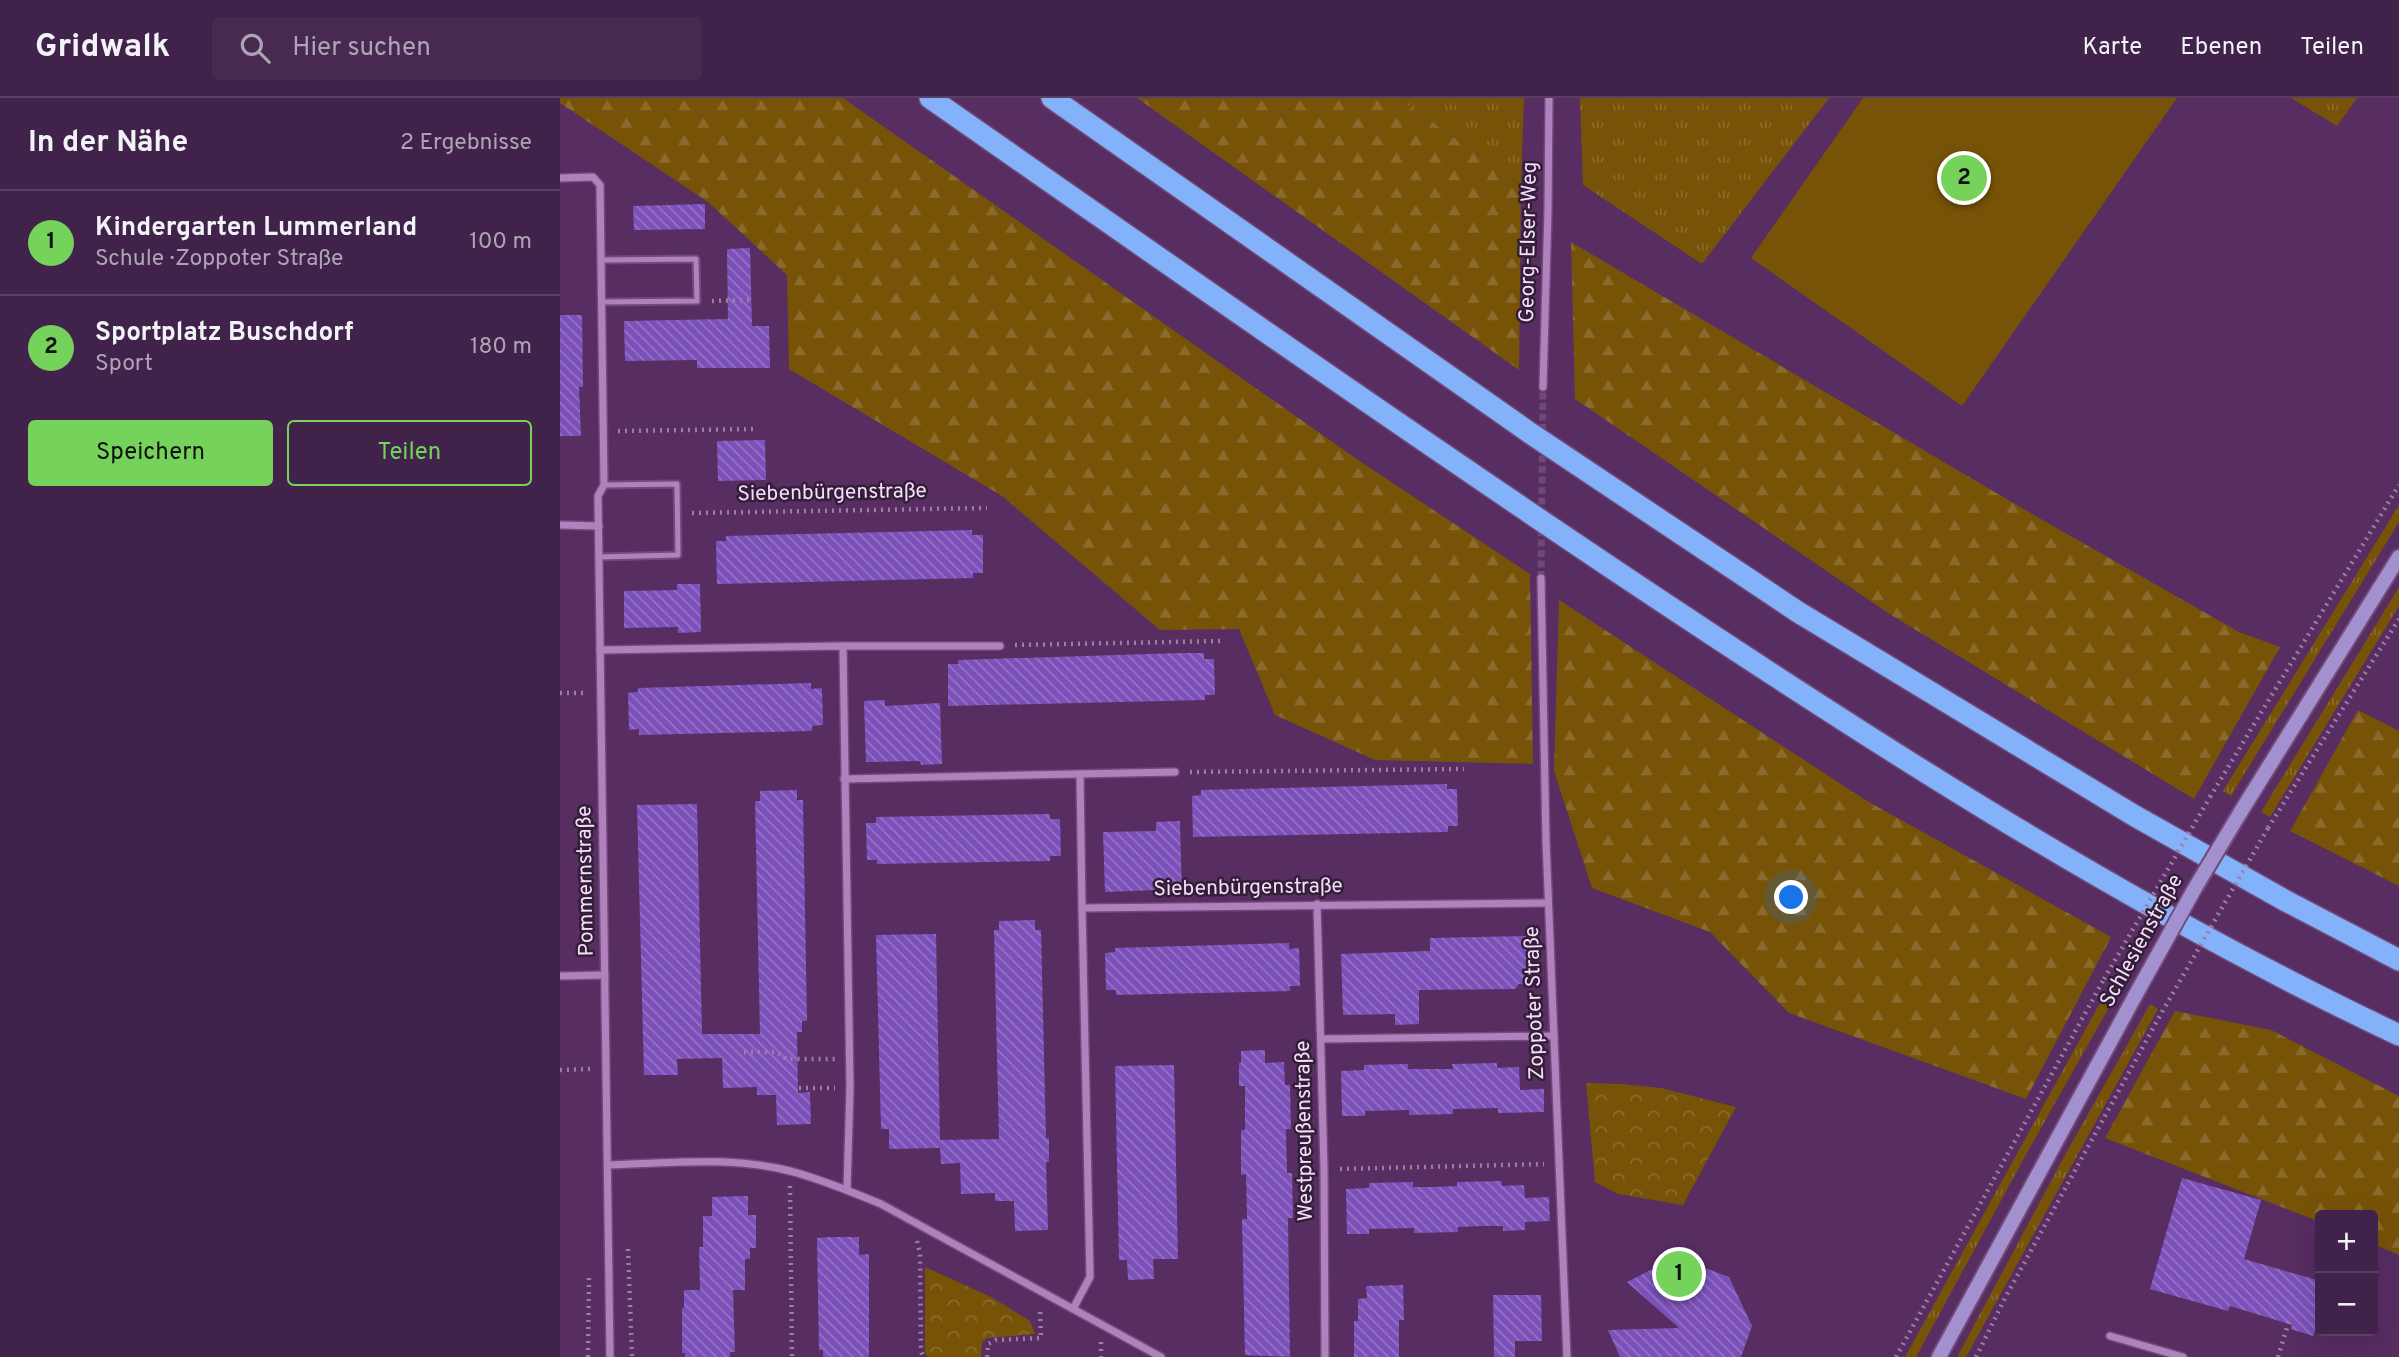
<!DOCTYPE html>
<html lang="de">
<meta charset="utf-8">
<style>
:root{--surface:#41224a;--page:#482a51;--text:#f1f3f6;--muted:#aea4b5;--line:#5a3f62;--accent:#75d25b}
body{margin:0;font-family:Overpass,sans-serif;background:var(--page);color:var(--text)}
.controls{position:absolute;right:21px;bottom:21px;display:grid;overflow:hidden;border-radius:7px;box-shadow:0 7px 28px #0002}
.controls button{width:63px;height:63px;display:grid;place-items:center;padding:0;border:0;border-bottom:2px solid var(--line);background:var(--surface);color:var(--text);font:35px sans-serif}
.you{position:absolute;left:1232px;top:800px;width:24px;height:24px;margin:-18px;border:5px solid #fff;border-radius:50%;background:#1a73e8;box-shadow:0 0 0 10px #1a73e833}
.badge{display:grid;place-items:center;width:46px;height:46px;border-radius:50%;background:var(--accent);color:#111;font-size:23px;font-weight:700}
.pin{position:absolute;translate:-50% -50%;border:4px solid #fff;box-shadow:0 2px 7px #0006}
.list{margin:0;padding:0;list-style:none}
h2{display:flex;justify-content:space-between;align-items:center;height:91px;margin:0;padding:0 28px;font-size:30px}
h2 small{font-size:23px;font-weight:400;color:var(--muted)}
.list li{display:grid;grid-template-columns:46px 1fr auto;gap:21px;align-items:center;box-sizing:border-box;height:105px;padding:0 28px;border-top:2px solid var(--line)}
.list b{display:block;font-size:26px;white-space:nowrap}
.list p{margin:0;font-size:23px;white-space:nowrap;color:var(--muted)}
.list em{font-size:23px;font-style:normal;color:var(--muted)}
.actions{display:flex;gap:14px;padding:21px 28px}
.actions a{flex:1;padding:16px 0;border:2px solid var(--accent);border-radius:7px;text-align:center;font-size:24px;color:var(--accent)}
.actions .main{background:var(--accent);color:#111}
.icon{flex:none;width:38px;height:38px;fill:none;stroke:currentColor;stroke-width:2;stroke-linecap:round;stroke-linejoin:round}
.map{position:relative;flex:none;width:1839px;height:1259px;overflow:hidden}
header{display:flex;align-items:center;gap:42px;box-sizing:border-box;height:98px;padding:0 35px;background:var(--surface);border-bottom:2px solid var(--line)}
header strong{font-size:33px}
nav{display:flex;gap:38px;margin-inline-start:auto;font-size:24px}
.search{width:490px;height:63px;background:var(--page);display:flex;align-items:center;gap:18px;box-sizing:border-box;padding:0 24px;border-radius:7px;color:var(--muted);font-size:26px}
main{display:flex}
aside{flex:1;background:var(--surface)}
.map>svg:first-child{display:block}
</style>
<header>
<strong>Gridwalk</strong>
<div class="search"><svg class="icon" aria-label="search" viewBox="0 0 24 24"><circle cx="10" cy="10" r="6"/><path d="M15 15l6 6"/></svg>Hier suchen</div>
<nav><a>Karte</a><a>Ebenen</a><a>Teilen</a></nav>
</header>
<main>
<aside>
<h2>In der Nähe<small>2 Ergebnisse</small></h2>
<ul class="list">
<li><span class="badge">1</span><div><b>Kindergarten Lummerland</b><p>Schule · Zoppoter Straße</p></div><em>100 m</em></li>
<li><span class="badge">2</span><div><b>Sportplatz Buschdorf</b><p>Sport</p></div><em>180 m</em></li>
</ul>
<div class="actions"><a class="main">Speichern</a><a>Teilen</a></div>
</aside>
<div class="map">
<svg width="1839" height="1259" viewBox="0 0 1839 1259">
<defs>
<pattern id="grass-tufts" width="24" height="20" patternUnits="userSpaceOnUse" patternTransform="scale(1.75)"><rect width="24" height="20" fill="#775308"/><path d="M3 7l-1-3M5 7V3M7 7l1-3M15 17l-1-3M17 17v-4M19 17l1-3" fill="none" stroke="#8b6b2d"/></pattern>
<pattern id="forest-firs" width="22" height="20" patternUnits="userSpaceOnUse" patternTransform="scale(1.75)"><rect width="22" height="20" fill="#775308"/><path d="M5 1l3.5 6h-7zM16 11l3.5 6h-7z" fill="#8b6b2d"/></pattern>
<pattern id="park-crowns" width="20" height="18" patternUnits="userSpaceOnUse" patternTransform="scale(1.75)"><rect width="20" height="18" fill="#775308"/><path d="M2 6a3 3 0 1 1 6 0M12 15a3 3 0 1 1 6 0" fill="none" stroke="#8b6b2d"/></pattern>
<pattern id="building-back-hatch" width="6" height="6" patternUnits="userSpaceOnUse" patternTransform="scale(1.75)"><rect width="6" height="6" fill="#7b51b9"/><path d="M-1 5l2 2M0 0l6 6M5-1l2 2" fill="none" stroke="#9572c7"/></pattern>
</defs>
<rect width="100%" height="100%" fill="#572d62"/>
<g fill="url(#grass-tufts)">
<path d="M838,0H964L961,87Z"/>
<path d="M1020,0H1269L1142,166L1023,87Z"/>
<path d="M1731,0H1797L1777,28Z"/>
<path d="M1839,407V424L1671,698L1663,693Z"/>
<path d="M1839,489V508L1710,719L1701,714Z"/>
<path d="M1551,885L1560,890L1468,1053L1356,1259H1345Z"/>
<path d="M1590,906L1598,911L1406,1259H1397L1505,1057Z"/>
</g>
<g fill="url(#forest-firs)">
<path d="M0,0H283L801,364L970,476L973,666L815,662L715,617L679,531L600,532L442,398L229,271L227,177L148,104L0,5Z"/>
<path d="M577,0H838L961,87L959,272Z"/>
<path d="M1011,144L1472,416L1679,534L1720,549L1634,701L1328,515L1015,301Z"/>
<path d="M999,502L1307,703L1551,839L1466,1001L1229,915L1150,834L1032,790L994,673Z"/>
<path d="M1798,612L1839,633V788L1730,733Z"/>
<path d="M1615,913L1711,932L1839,998V1157L1813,1146V1117H1760V1124L1545,1040Z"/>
</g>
<g fill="url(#park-crowns)">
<path d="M1026,985L1060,986L1101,990L1176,1009L1123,1107L1058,1096L1035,1084Z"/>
<path d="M365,1169L431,1199L470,1223L475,1236L427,1240L422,1245L421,1259H368L365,1255Z"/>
</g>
<path fill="#775308" d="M1303,0H1617L1402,308L1191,160Z"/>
<g fill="url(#building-back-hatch)">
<path d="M145,106V131L74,132L73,108Z"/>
<path d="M190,150L192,228H209L210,270H137V262L65,263L64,223L168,221L167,151Z"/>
<path d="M0,217H22L23,289H19L21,338H0Z"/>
<path d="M205,342L206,382L158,383L157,343Z"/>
<path d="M412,432V437H423V475H413V480L157,486L156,443H166V438Z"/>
<path d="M117,486H140L141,534L118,535V529L64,530V493L117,492Z"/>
<path d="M620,555H644V561H654L655,597H645V602L388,608V566H398V562Z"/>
<path d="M251,585V591L262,590L263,627L252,628V633L79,637V631L69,632L68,595L78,594V590Z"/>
<path d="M325,602V608L380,605L382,666L361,667L360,663L306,664L304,603Z"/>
<path d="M887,686V691H897L898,728H888V734L633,739L632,698L641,697V692Z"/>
<path d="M237,692V702H243L247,923H242V934H237L238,995L250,994L251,1026L217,1027L216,997H197V989L163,990L162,960L117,961L118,977H84L77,707L137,706L142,936H200L195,703H200V693Z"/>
<path d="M490,716V721H500L501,758H490V763L317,766V762H307L306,725H316V719Z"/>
<path d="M620,723L622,797H598V792L545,794L543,734L596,733V724Z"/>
<path d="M475,822V832H481L486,1040H489V1064H486L488,1132L455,1133L454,1103H435V1095L401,1096L400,1065L381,1066L380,1050L329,1051V1031H321L316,837L376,836L380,1042L439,1041L434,832H439V823Z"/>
<path d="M967,838L968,886H959L955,891L859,892V926L835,927V916L783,917L781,856L870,853V840Z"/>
<path d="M729,845V851L739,850L740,888H730V893L556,897V892H546L545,855L555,854V850Z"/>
<path d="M705,952V965L724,964L725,987H730L731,1031H726L727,1075H732L733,1120H728L730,1259L685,1257L682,1121H687L686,1076L681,1077V1032H685V988H679V965H681V953Z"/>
<path d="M937,965V970L959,969L960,992L984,991V1014L938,1015V1010L893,1011V1016L849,1017V1012L805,1013V1018H782L781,973L804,972V967L848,966V971H893L892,966Z"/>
<path d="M614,967L618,1161H593L594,1181L568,1182L567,1162H559L555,968Z"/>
<path d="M1622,1080L1701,1102L1684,1161L1760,1183V1234L1755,1233L1753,1238L1731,1231L1732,1227L1670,1208L1668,1213L1590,1191Z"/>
<path d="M941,1083L942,1088L964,1087L965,1100L989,1099L990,1123L965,1124V1132L943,1133V1128H922L898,1129V1134L854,1135V1130L809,1131V1136H787L786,1091L809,1090V1085L853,1084V1089H875L897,1088V1084Z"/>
<path d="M188,1098V1117H196V1150H190V1161H185V1192H173L175,1254H170V1259H125V1255H122V1210H124V1192H140L139,1149H143V1118H152V1099Z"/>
<path d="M268,1139H299V1157L309,1156V1259H263V1252H259L257,1140Z"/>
<path d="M1116,1159L1169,1179L1192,1228L1181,1259H1060L1048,1232L1119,1230L1067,1184Z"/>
<path d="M843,1187L844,1222H839V1259H794V1223H798V1201L807,1200L806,1188Z"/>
<path d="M933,1197H981L982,1243H955V1259H934Z"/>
</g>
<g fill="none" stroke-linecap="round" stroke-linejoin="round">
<path stroke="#6f4779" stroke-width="7" stroke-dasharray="7 3.5" stroke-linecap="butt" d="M981,480L983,289"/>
<defs>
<g id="lane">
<path d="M41,162L136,161L137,203L42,204"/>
<path d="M39,459L118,457L117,386L44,387"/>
</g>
<g id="street">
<path d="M0,80L33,79L40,87L44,387L38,398L50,1259"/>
<path d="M983,289L988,112L989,0"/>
<path d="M0,427L39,428"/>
<path d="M981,480L986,743L1007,1259"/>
<path d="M283,548H440"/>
<path d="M40,552L283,548L290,989L287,1092"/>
<path d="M520,676L522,810L988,805"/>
<path d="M284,681L615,674"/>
<path d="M757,806L764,1071L765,1259"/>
<path d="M0,878L45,877"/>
<path d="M761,941L994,938"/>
<path d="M48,1067C108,1065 171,1058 230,1073C261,1081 292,1094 321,1106L601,1259"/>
<path d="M513,1211L530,1179L522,810"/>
<path d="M1550,1238L1623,1259"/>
</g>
<g id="secondary">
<path d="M1680,715L1839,459"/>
<path d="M1379,1259L1575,898"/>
</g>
<g id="highway">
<path d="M370,0C605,164 839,328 1077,487C1323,651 1572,811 1839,937"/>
<path d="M492,0L970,335L1238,514L1575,718L1726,803L1839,862"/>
</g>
</defs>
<use href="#lane" stroke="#704b79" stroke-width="9"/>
<use href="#street" stroke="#704b79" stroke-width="10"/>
<use href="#secondary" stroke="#704b79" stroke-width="18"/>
<use href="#highway" stroke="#704b79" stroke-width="24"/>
<g stroke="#9f7da8" stroke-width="4.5" stroke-dasharray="2 5" stroke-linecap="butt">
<path d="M152,203L192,202"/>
<path d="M58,333L195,331"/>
<path d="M132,415L427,410"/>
<path d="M455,547L661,543"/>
<path d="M0,595H26"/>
<path d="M630,674L904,671"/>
<path d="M1650,699L1839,387"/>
<path d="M1708,730L1839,521"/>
<path d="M184,954H217L226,961H275"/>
<path d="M0,972L31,971"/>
<path d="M239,990H275"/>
<path d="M780,1071L984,1066"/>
<path d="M230,1088L232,1259"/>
<path d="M357,1143L360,1155L361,1253L363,1259"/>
<path d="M68,1151L72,1259"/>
<path d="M541,1244V1259"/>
<path d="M28,1259L29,1176"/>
<path d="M427,1259L428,1246L436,1242L481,1240L480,1210"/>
<path d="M1336,1259L1544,881"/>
<path d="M1416,1259L1445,1200L1602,914"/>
<path d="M1718,1259L1729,1223"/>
</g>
<use href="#lane" stroke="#b081bc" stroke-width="5"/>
<use href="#street" stroke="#b081bc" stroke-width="7"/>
<use href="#secondary" stroke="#a390cf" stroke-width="14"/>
<use href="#highway" stroke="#84b2fa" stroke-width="21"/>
<defs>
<path id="secondary-bridge" d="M1575,898L1635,790L1680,715"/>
</defs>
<use href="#secondary-bridge" stroke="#704b79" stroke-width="18" stroke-linecap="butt"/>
<g stroke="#9f7da8" stroke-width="4.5" stroke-dasharray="2 5" stroke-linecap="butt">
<path d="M1544,881L1650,699"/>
<path d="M1602,914L1708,730"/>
</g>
<use href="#secondary-bridge" stroke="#a390cf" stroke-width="14"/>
</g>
<g text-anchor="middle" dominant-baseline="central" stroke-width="5" stroke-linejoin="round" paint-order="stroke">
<g font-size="21" fill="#f6ddfc" stroke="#321f37">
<text transform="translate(969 144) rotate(-89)">Georg-Elser-Weg</text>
<text transform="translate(272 395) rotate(-1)">Siebenbürgenstraße</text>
<text transform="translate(26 783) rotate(-91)">Pommernstraße</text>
<text transform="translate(688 790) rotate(-1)">Siebenbürgenstraße</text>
<text transform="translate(1582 843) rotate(-61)">Schlesienstraße</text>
<text transform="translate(975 905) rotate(-92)">Zoppoter Straße</text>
<text transform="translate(745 1033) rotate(-91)">Westpreußenstraße</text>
</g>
</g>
</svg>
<div class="controls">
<button>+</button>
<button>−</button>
</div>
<div class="you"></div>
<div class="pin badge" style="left:1119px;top:1176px">1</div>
<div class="pin badge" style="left:1404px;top:80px">2</div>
</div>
</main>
